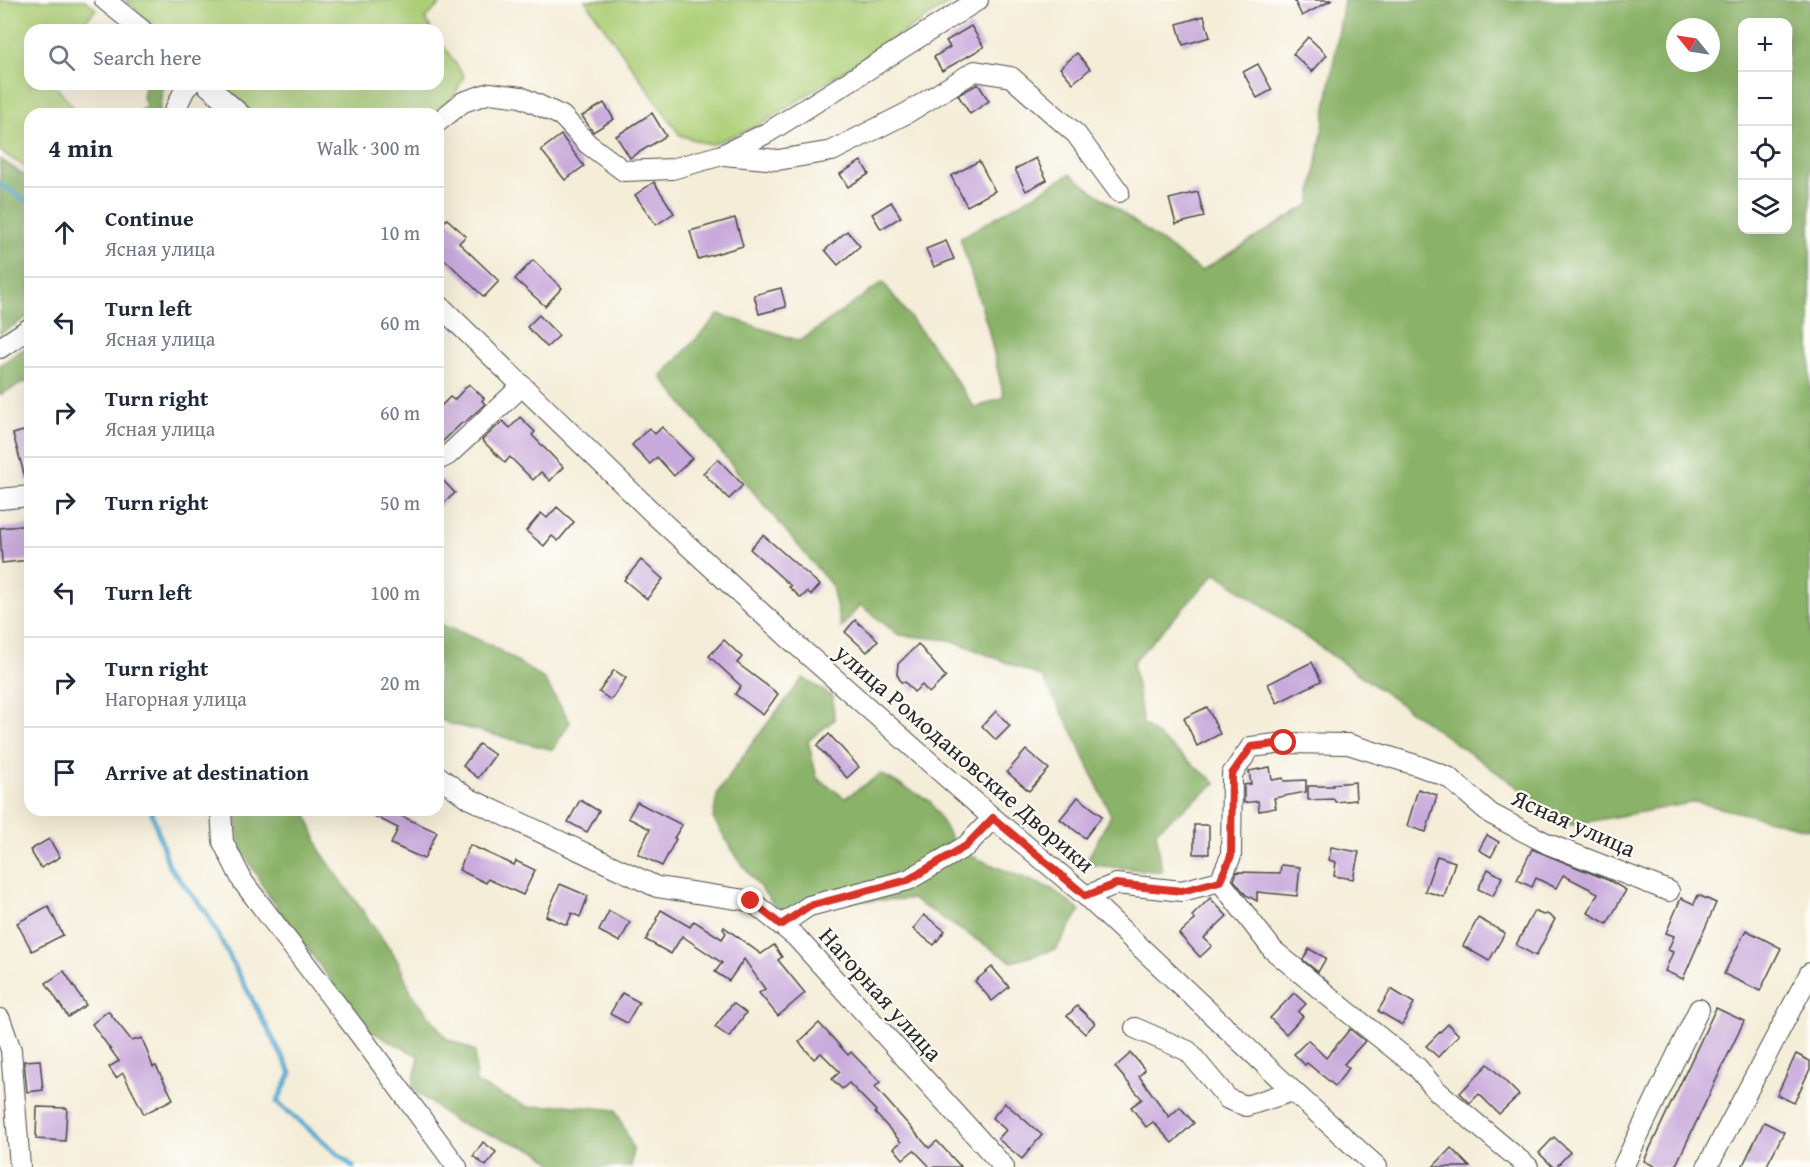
<!DOCTYPE html>
<meta charset="utf-8">
<style>
:root{--surface:#fff;--page:#f6f6f7;--text:#1f2937;--muted:#747a83;--line:#e0e1e3}
body{margin:0;font-family:"Gentium Book Plus",serif;background:var(--page);color:var(--text)}
.controls{position:absolute;right:18px;top:18px;display:grid;overflow:hidden;border-radius:12px;box-shadow:0 6px 24px #0002}
.controls button{width:54px;height:54px;display:grid;place-items:center;padding:0;border:0;border-bottom:2px solid var(--line);background:var(--surface);color:var(--text);font:30px sans-serif}
.compass{position:absolute;left:1666px;top:18px;width:54px;height:54px;border-radius:50%;background:var(--surface);box-shadow:0 6px 24px #0002;rotate:300deg}
.stop{position:absolute;width:18px;height:18px;margin:-14px;border:4px solid #d93025;border-radius:50%;background:#fff}
.stop.end{background:#d93025;border-color:#fff;box-shadow:0 2px 6px #0008}
.list{margin:0;padding:0;list-style:none}
h2{display:flex;justify-content:space-between;align-items:center;height:78px;margin:0;padding:0 24px;font-size:26px}
h2 small{font-size:20px;font-weight:400;color:var(--muted)}
.list li{display:grid;grid-template-columns:39px 1fr auto;gap:18px;align-items:center;box-sizing:border-box;height:90px;padding:0 24px;border-top:2px solid var(--line)}
.list b{display:block;font-size:22px;white-space:nowrap}
.list p{margin:0;font-size:20px;white-space:nowrap;color:var(--muted)}
.list em{font-size:20px;font-style:normal;color:var(--muted)}
.icon{flex:none;width:33px;height:33px;fill:none;stroke:currentColor;stroke-width:2;stroke-linecap:round;stroke-linejoin:round}
.map{position:relative;flex:none;width:1810px;height:1167px;overflow:hidden}
.search{position:absolute;background:var(--surface);box-shadow:0 6px 24px #0002;left:24px;top:24px;width:420px;height:66px;display:flex;align-items:center;gap:15px;box-sizing:border-box;padding:0 21px;border-radius:18px;color:var(--muted);font-size:22px}
.panel{position:absolute;background:var(--surface);box-shadow:0 6px 24px #0002;left:24px;top:108px;width:420px;height:708px;border-radius:18px}
.map>svg:first-child{display:block}
</style>
<div class="map">
<svg width="1810" height="1167" viewBox="0 0 1810 1167">
<rect width="100%" height="100%" fill="#fdfcf7"/>
<filter id="ink" filterUnits="userSpaceOnUse"><feTurbulence type="fractalNoise" baseFrequency=".0167" numOctaves="2"/><feDisplacementMap in="SourceGraphic" scale="12" xChannelSelector="R" yChannelSelector="G"/><feConvolveMatrix kernelMatrix="1 2 1 2 8 2 1 2 1" color-interpolation-filters="sRGB"/></filter>
<filter id="wash" filterUnits="userSpaceOnUse"><feTurbulence type="fractalNoise" baseFrequency=".008" numOctaves="4" result="noise"/><feDisplacementMap in="SourceGraphic" scale="24" xChannelSelector="R" yChannelSelector="G"/><feGaussianBlur stdDeviation="1.35" result="paint"/><feColorMatrix in="noise" values="0 0 0 0 0 0 0 0 0 0 0 0 0 0 0 0 0 1.4 0 .05"/><feComposite in="paint" operator="in"/></filter>
<g filter="url(#wash)">
<rect width="100%" height="100%" fill="#f4edd8"/>
<g fill="#adcf78" stroke="#6c7d52" stroke-width="1.5">
<path d="M0,0H85L96,9L78,30H30V84H54L79,114H30V170L0,151Z"/>
<path d="M125,0H444L425,19L432,30H159Z"/>
<path d="M585,0H954L760,125L710,145L680,135Z"/>
<path d="M438,38L464,76L453,98L436,114H255L221,84H438Z"/>
</g>
<g fill="#8ab268" stroke="#5a6e4a" stroke-width="1.5" fill-rule="evenodd">
<path d="M1344,0H1810V830L1696,802L1571,825L1216,573L1133,662L1143,724L1216,783L1156,831L1162,872L1085,864L1111,815L1072,731L1042,677L951,640L899,635L860,605L841,628L832,586L754,493L661,377L719,314L800,341L883,282L933,347L975,408L1004,397L988,328L960,238L1070,174L1201,271L1310,204ZM1788,22V230H1742V22ZM1675,27H1711V63H1675Z"/>
<path d="M145,84H163L159,114H137L146,105L143,97Z"/>
<path d="M0,159L30,179V315L0,334Z"/>
<path d="M30,345V382L22,383L0,395V365Z"/>
<path d="M438,623L491,645L544,679L570,722L553,750L448,723L438,718Z"/>
<path d="M803,678L833,697L834,720L808,741L817,778L845,798L881,774L930,801L958,850L992,865L1052,889L1080,911L1056,949L1012,962L912,899L856,901L778,910L740,862L713,818L718,792L750,746Z"/>
<path d="M236,810H305L321,852L398,961L411,992L446,1038L475,1051L476,1083L527,1107L565,1105L616,1110L633,1148L631,1167H557L537,1151L455,1122L412,1088L419,1056L366,1029L267,893L239,844Z"/>
</g>
<g fill="none" stroke-linecap="round" stroke-linejoin="round">
<g stroke="#53a7cf" stroke-width="5">
<path d="M0,184L30,203"/>
<path d="M151,810L169,866L206,912L291,1073L277,1102L353,1167"/>
</g>
</g>
<g id="blocks">
<g fill="#c9aadc">
<path d="M1294,0H1332L1302,16Z"/>
<path d="M1204,16L1210,37L1183,45L1177,24Z"/>
<path d="M971,26L984,47L942,71L934,57L950,47L946,41Z"/>
<path d="M1308,37L1327,55L1312,72L1293,54Z"/>
<path d="M1077,53L1090,69L1073,83L1060,68Z"/>
<path d="M1258,64L1272,90L1257,98L1243,72Z"/>
<path d="M978,84L989,101L970,114L958,95Z"/>
<path d="M604,103L614,119L593,132L582,116Z"/>
<path d="M652,113L666,136L630,158L616,136Z"/>
<path d="M561,135L584,166L565,180L541,150Z"/>
<path d="M1036,158L1047,180L1026,191L1015,169Z"/>
<path d="M861,161L869,174L848,187L840,174Z"/>
<path d="M979,161L995,191L967,206L951,176Z"/>
<path d="M654,182L674,213L656,225L635,195Z"/>
<path d="M1198,192L1204,217L1176,224L1169,199Z"/>
<path d="M891,202L901,217L881,229L872,214Z"/>
<path d="M735,218L743,246L698,259L690,231Z"/>
<path d="M447,219L466,236L459,243L499,281L484,297L438,253V228Z"/>
<path d="M847,231L860,246L838,265L825,250Z"/>
<path d="M946,241L954,259L934,267L926,249Z"/>
<path d="M533,260L562,288L545,306L515,279Z"/>
<path d="M781,288L786,307L759,314L754,295Z"/>
<path d="M539,315L559,336L547,347L527,327Z"/>
<path d="M469,384L484,398L482,401L485,404L464,423L463,422L438,446V409L450,397L454,400Z"/>
<path d="M520,417L535,432L532,435L563,467L550,481L541,472L533,480L510,457L505,463L482,440L503,421L510,428Z"/>
<path d="M662,427L692,458L674,476L657,457L650,464L632,445L649,428L655,434Z"/>
<path d="M30,429V480L26,481L13,434Z"/>
<path d="M718,459L743,485L729,499L703,473Z"/>
<path d="M438,475L455,493L438,508Z"/>
<path d="M557,507L574,522L558,541L552,536L544,546L526,531L541,513L547,518Z"/>
<path d="M30,525V560L2,563L0,528Z"/>
<path d="M763,535L820,585L811,595L807,592L801,598L789,587L791,586L750,549Z"/>
<path d="M641,560L663,579L647,599L624,580Z"/>
<path d="M855,620L878,640L867,652L845,632Z"/>
<path d="M724,640L742,657L737,663L778,694L763,715L735,694L741,686L709,656Z"/>
<path d="M918,644L946,677L929,693L922,685L914,692L905,682H901L897,674L898,664Z"/>
<path d="M1312,662L1321,681L1277,703L1268,684Z"/>
<path d="M614,670L626,678L611,700L599,692Z"/>
<path d="M1207,707L1220,734L1197,746L1184,718Z"/>
<path d="M996,711L1010,726L996,740L982,726Z"/>
<path d="M829,734L859,767L847,778L817,746Z"/>
<path d="M479,744L495,755L478,778L463,766Z"/>
<path d="M1026,750L1049,769L1029,791L1007,772Z"/>
<path d="M1270,767L1272,780L1283,778L1284,781L1306,780V792L1274,798L1276,808L1259,811L1258,801L1244,803V785L1251,784L1249,771Z"/>
<path d="M1355,782L1356,800L1335,802L1334,799L1308,800V786H1333V784Z"/>
<path d="M1418,789L1437,795L1426,832L1407,826Z"/>
<path d="M1078,797L1102,816L1085,838L1060,819Z"/>
<path d="M580,800L599,811L587,832L568,822Z"/>
<path d="M637,802L682,825L674,838L676,839L662,866L638,854L650,829L628,818Z"/>
<path d="M375,810H388L437,832L424,859L391,844L398,828L372,815Z"/>
<rect x="1194" y="825" width="15" height="29"/>
<path d="M1487,835L1499,842L1491,857L1479,850Z"/>
<path d="M49,839L60,857L41,868L30,850Z"/>
<path d="M470,845L514,865L516,861L535,870L523,895L488,879L486,883L459,870Z"/>
<path d="M1331,847L1359,852L1353,879L1334,876L1336,862L1329,860Z"/>
<path d="M1532,849L1610,881L1626,890L1607,924L1588,913L1598,893L1563,875L1556,888L1536,878L1532,887L1517,880Z"/>
<path d="M1437,856L1455,862L1444,897L1425,891Z"/>
<path d="M1281,865L1300,867L1297,896L1257,892V901L1246,895L1234,880L1237,872L1280,873Z"/>
<path d="M1488,869L1502,877L1493,896L1478,889Z"/>
<path d="M560,884L588,896L580,917L572,913L567,925L546,916Z"/>
<path d="M1698,895L1716,903L1683,979L1665,971L1673,952L1668,950L1674,936L1666,933L1681,898L1694,904Z"/>
<path d="M1210,898L1227,916L1204,938L1212,946L1200,957L1179,934L1195,920L1192,916Z"/>
<path d="M48,906L63,935L32,951L17,923Z"/>
<path d="M661,910L690,927L694,921L722,939L726,933L723,929L724,927L761,954L774,945L782,957L778,960L805,993L778,1016L759,993L765,989L744,959L729,981L715,972L722,963L682,936L671,954L646,940L657,920L656,919Z"/>
<path d="M609,911L630,922L620,942L599,931Z"/>
<path d="M1534,911L1543,915L1547,914L1555,919L1536,956L1516,945Z"/>
<path d="M924,915L945,931L934,945L913,929Z"/>
<path d="M1478,918L1505,933L1489,961L1463,946Z"/>
<path d="M1746,930L1781,948L1760,991L1724,974Z"/>
<path d="M1309,949L1326,958L1318,972L1303,960Z"/>
<path d="M992,967L1009,987L992,1001L975,981Z"/>
<path d="M64,971L86,1005L68,1017L46,983Z"/>
<path d="M1391,989L1414,1003L1402,1025L1378,1011Z"/>
<path d="M622,993L639,1002L627,1023L610,1014Z"/>
<path d="M1294,993L1306,1004L1298,1012L1303,1016L1286,1034L1270,1018Z"/>
<path d="M733,1003L746,1013L729,1037L715,1027Z"/>
<path d="M1077,1006L1095,1023L1085,1034L1067,1016Z"/>
<path d="M1716,1008L1744,1021L1675,1167H1656L1644,1161Z"/>
<path d="M108,1011L132,1041L142,1038L153,1067L156,1066L173,1099L144,1114L123,1073L116,1078L109,1067L119,1061L92,1024Z"/>
<path d="M819,1023L848,1055L851,1052L880,1082L875,1087L929,1148L937,1141L961,1167H930L914,1150L903,1159L894,1148L901,1142L875,1113L876,1111L849,1083L842,1089L832,1079L840,1072L821,1053L814,1059L799,1042Z"/>
<path d="M1448,1024L1459,1035L1438,1057L1426,1046Z"/>
<path d="M1350,1029L1365,1041L1344,1064L1349,1068L1335,1086L1307,1063L1305,1065L1294,1054L1308,1040L1326,1058Z"/>
<path d="M1131,1053L1145,1070L1139,1076L1169,1117L1180,1107L1194,1123L1172,1143L1153,1122L1146,1127L1131,1107L1142,1099L1115,1067Z"/>
<path d="M1796,1054L1810,1061V1069L1794,1103L1777,1095Z"/>
<path d="M40,1060L43,1090L27,1092L24,1061Z"/>
<path d="M1488,1064L1519,1095L1499,1114L1479,1094L1470,1103L1460,1093Z"/>
<path d="M1005,1103L1042,1135L1022,1159L998,1139L1006,1130L992,1118Z"/>
<path d="M37,1107L67,1108L65,1141L36,1139Z"/>
<path d="M1764,1122L1784,1132L1766,1167H1742Z"/>
<path d="M1554,1137L1570,1152L1556,1167H1553L1539,1153Z"/>
<path d="M483,1142L496,1152L486,1166L473,1156Z"/>
<path d="M1451,1148L1470,1167H1433Z"/>
</g>
</g>
</g>
<g filter="url(#ink)">
<use href="#blocks" fill-opacity="0" stroke="#494845" stroke-width="1.5"/>
<g fill="none" stroke-linecap="round" stroke-linejoin="round">
<defs>
<g id="minor">
<path d="M105,0L142,30"/>
<path d="M206,84L240,114"/>
<path d="M173,114L185,89L190,84"/>
<path d="M438,122L463,102L490,93L521,97L562,116L588,144L624,171L672,169L722,155L767,133L978,0"/>
<path d="M724,155L778,160L832,151L907,113L975,71L1011,77L1076,134L1119,192"/>
<path d="M438,304L658,518L792,641L993,818L1086,896L1293,1091L1377,1167"/>
<path d="M0,348L30,328"/>
<path d="M438,460L448,455L522,386"/>
<path d="M0,499L30,496"/>
<path d="M438,776L468,798L657,887L751,901L796,937L1004,1167"/>
<path d="M221,810L223,842L243,882L360,1035L457,1167"/>
<path d="M1220,881L1273,950L1343,1008L1417,1067L1436,1090L1528,1167"/>
<path d="M1086,896L1116,884L1182,891L1220,881L1231,856L1232,774L1251,747L1284,743L1348,744L1419,766L1448,777L1491,814L1548,844L1669,891"/>
<path d="M781,925L809,906L908,880L966,846L993,818"/>
<path d="M0,1019L11,1050L20,1167"/>
<path d="M1135,1028L1188,1051L1228,1099L1246,1106L1293,1091"/>
<path d="M1623,1167L1699,1009"/>
<path d="M1707,1167L1810,973"/>
</g>
</defs>
<use href="#minor" stroke="#494845" stroke-width="22"/>
<use href="#minor" stroke="#fff" stroke-width="20"/>
</g>
</g>
<g fill="none" stroke-linecap="round" stroke-linejoin="round" filter="url(#ink)">
<path stroke="#d93025" stroke-width="8" d="M751,901L781,925L809,906L908,880L966,846L993,818L1086,896L1116,884L1182,891L1220,881L1231,856L1232,774L1251,747L1284,743"/>
</g>
<g text-anchor="middle" dominant-baseline="central" stroke-width="4.5" stroke-linejoin="round" paint-order="stroke">
<g font-size="24" fill="#2b2b2b" stroke="#fdfcf7">
<text transform="translate(965 758) rotate(41)">улица Ромодановские Дворики</text>
<text transform="translate(1574 823) rotate(24)">Ясная улица</text>
<text transform="translate(881 994) rotate(48)">Нагорная улица</text>
</g>
</g>
</svg>
<div class="controls">
<button>+</button>
<button>−</button>
<button><svg class="icon" aria-label="locate" viewBox="0 0 24 24"><circle cx="12" cy="12" r="6"/><path d="M12 2v4M12 18v4M2 12h4M18 12h4"/></svg></button>
<button><svg class="icon" aria-label="layers" viewBox="0 0 24 24"><path d="M12 4l9 5-9 5-9-5zM3 14l9 5 9-5"/></svg></button>
</div>
<svg class="compass" viewBox="-18 -18 36 36"><path d="M0-13l5 13h-10z" fill="#e53935"/><path d="M0 13l5-13h-10z" fill="#747a83"/></svg>
<div class="stop" style="left:1284px;top:743px"></div>
<div class="stop end" style="left:751px;top:901px"></div>
<div class="search"><svg class="icon" aria-label="search" viewBox="0 0 24 24"><circle cx="10" cy="10" r="6"/><path d="M15 15l6 6"/></svg>Search here</div>
<section class="panel">
<h2>4 min<small>Walk · 300 m</small></h2>
<ul class="list">
<li><svg class="icon" aria-label="ahead" viewBox="0 0 24 24"><path d="M12 20V5M6 11l6-6 6 6"/></svg><div><b>Continue</b><p>Ясная улица</p></div><em>10 m</em></li>
<li><svg class="icon" aria-label="left" viewBox="0 0 24 24"><path d="M17 20v-9H6M10 6l-5 5 5 5"/></svg><div><b>Turn left</b><p>Ясная улица</p></div><em>60 m</em></li>
<li><svg class="icon" aria-label="right" viewBox="0 0 24 24"><path d="M7 20v-9h11M14 6l5 5-5 5"/></svg><div><b>Turn right</b><p>Ясная улица</p></div><em>60 m</em></li>
<li><svg class="icon" aria-label="right" viewBox="0 0 24 24"><path d="M7 20v-9h11M14 6l5 5-5 5"/></svg><div><b>Turn right</b></div><em>50 m</em></li>
<li><svg class="icon" aria-label="left" viewBox="0 0 24 24"><path d="M17 20v-9H6M10 6l-5 5 5 5"/></svg><div><b>Turn left</b></div><em>100 m</em></li>
<li><svg class="icon" aria-label="right" viewBox="0 0 24 24"><path d="M7 20v-9h11M14 6l5 5-5 5"/></svg><div><b>Turn right</b><p>Нагорная улица</p></div><em>20 m</em></li>
<li><svg class="icon" aria-label="arrive" viewBox="0 0 24 24"><path d="M6 21V4h12l-3 4 3 4H6"/></svg><div><b>Arrive at destination</b></div></li>
</ul>
</section>
</div>
